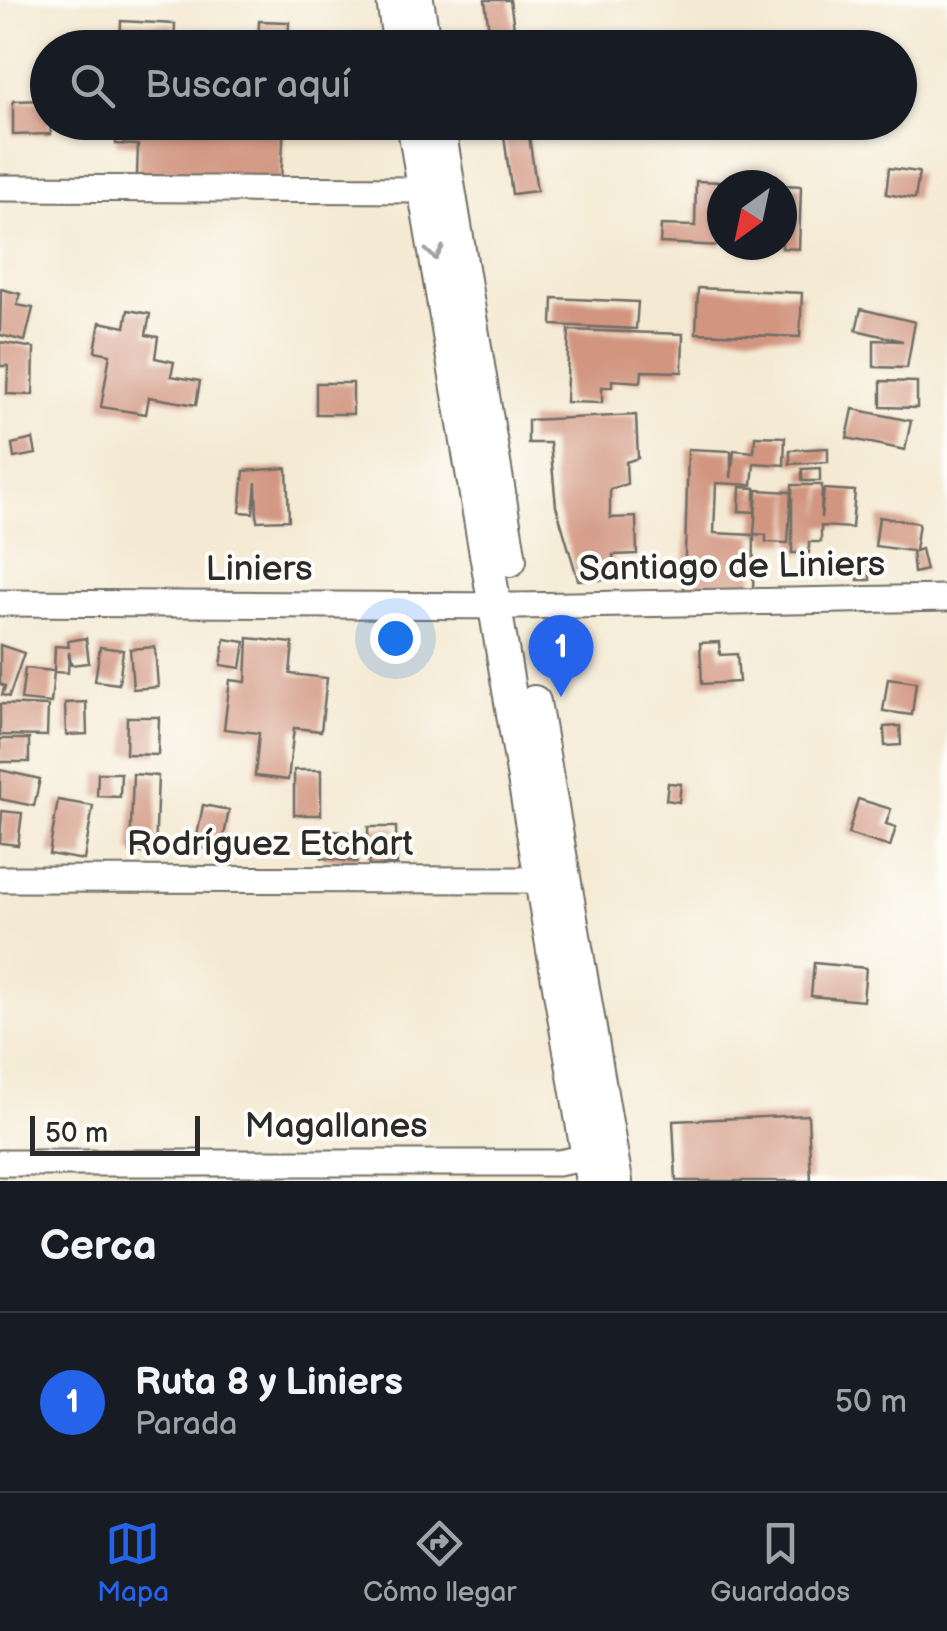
<!DOCTYPE html>
<html lang="es">
<meta charset="utf-8">
<style>
:root{--surface:#171b24;--page:#20242c;--text:#f1f3f6;--muted:#9ea1a6;--line:#363941;--accent:#2563eb}
body{margin:0;font-family:"Balsamiq Sans",sans-serif;background:var(--page);color:var(--text)}
.compass{position:absolute;left:707px;top:170px;width:90px;height:90px;border-radius:50%;background:var(--surface);box-shadow:0 2px 8px #0004;rotate:213deg}
.scale{position:absolute;left:30px;bottom:25px;width:170px;box-sizing:border-box;padding-left:10px;border:5px solid #2b2b2b;border-top:0;font-size:28px;line-height:35px;white-space:nowrap;color:#2b2b2b;-webkit-text-stroke:8px #fdfcf7;paint-order:stroke}
.you{position:absolute;left:395px;top:638px;width:35px;height:35px;margin:-25px;border:8px solid #fff;border-radius:50%;background:#1a73e8;box-shadow:0 0 0 15px #1a73e833}
.badge{display:grid;place-items:center;width:65px;height:65px;border-radius:50%;background:var(--accent);color:#fff;font-size:32px;font-weight:700}
.pin{position:absolute;translate:-50% -82px;filter:drop-shadow(0 2px 5px #0008)}
.pin::after{content:'';position:absolute;top:52px;width:35px;height:30px;background:inherit;clip-path:polygon(0 0,100% 0,50% 100%)}
.list{margin:0;padding:0;list-style:none}
h2{display:flex;justify-content:space-between;align-items:center;height:130px;margin:0;padding:0 40px;font-size:42px}
h2 small{font-size:32px;font-weight:400;color:var(--muted)}
.list li{display:grid;grid-template-columns:65px 1fr auto;gap:30px;align-items:center;box-sizing:border-box;height:180px;padding:0 40px;border-top:2px solid var(--line)}
.list b{display:block;font-size:38px;white-space:nowrap}
.list p{margin:0;font-size:32px;white-space:nowrap;color:var(--muted)}
.list em{font-size:32px;font-style:normal;color:var(--muted)}
.icon{flex:none;width:55px;height:55px;fill:none;stroke:currentColor;stroke-width:2;stroke-linecap:round;stroke-linejoin:round}
.map{position:relative;flex:none;width:947px;height:1181px;overflow:hidden}
.search{position:absolute;background:var(--surface);box-shadow:0 2px 8px #0004;left:30px;right:30px;top:30px;height:110px;display:flex;align-items:center;gap:25px;box-sizing:border-box;padding:0 35px;border-radius:55px;color:var(--muted);font-size:38px}
.sheet{height:310px;background:var(--surface)}
nav{display:flex;justify-content:space-around;align-items:center;box-sizing:border-box;height:140px;border-top:2px solid var(--line);background:var(--surface);font-size:28px;color:var(--muted)}
nav a{display:grid;justify-items:center;gap:5px}
nav .on{color:var(--accent)}
.map>svg:first-child{display:block}
</style>
<div class="map">
<svg width="947" height="1181" viewBox="0 0 947 1181">
<rect width="100%" height="100%" fill="#fdfcf7"/>
<filter id="ink" filterUnits="userSpaceOnUse"><feTurbulence type="fractalNoise" baseFrequency=".01" numOctaves="2"/><feDisplacementMap in="SourceGraphic" scale="20" xChannelSelector="R" yChannelSelector="G"/><feConvolveMatrix kernelMatrix="1 2 1 2 8 2 1 2 1" color-interpolation-filters="sRGB"/></filter>
<filter id="wash" filterUnits="userSpaceOnUse"><feTurbulence type="fractalNoise" baseFrequency=".0048" numOctaves="4" result="noise"/><feDisplacementMap in="SourceGraphic" scale="40" xChannelSelector="R" yChannelSelector="G"/><feGaussianBlur stdDeviation="2.25" result="paint"/><feColorMatrix in="noise" values="0 0 0 0 0 0 0 0 0 0 0 0 0 0 0 0 0 1.4 0 .05"/><feComposite in="paint" operator="in"/></filter>
<g filter="url(#wash)">
<rect width="100%" height="100%" fill="#f4e9d2"/>
<g id="blocks">
<g fill="#d19580">
<path d="M485,0H510L517,48H491Z"/>
<path d="M121,21L175,24L174,48H120Z"/>
<path d="M259,21L289,22L288,48H258Z"/>
<path d="M48,100L51,134L13,135V101Z"/>
<path d="M116,122H284L281,182L137,175L138,145L116,144Z"/>
<path d="M502,122H527L537,191L512,194Z"/>
<path d="M889,168L919,172L915,199L886,194Z"/>
<path d="M696,181L722,182V246L660,243L661,225L695,226Z"/>
<path d="M782,185L801,186L799,249L782,248Z"/>
<path d="M698,288L802,293L800,337L696,333Z"/>
<path d="M1,289L20,294L17,305L33,308L25,341L0,335Z"/>
<path d="M553,298L638,302L636,329L552,325Z"/>
<path d="M861,309L915,322L907,368L874,367V340L903,341L856,330Z"/>
<path d="M128,310L150,314L146,335L158,337L155,358L174,362L171,376L200,381L196,405L149,397L146,414L101,407L110,354L95,351L100,322L125,327Z"/>
<path d="M569,330L683,334L682,372L642,371L641,382L612,380V387H602V403L566,402Z"/>
<path d="M0,342L34,348L33,395L7,394L8,366H0Z"/>
<path d="M881,381L917,382V408L881,407Z"/>
<rect x="316" y="383" width="37" height="31"/>
<path d="M853,409L911,421L905,450L847,438Z"/>
<path d="M636,415L638,458L626,462L627,484L610,489V518L636,517L637,554L613,555L614,580H578L556,506L550,443H528V420Z"/>
<path d="M755,436L785,437L784,465L754,463L752,485L716,483L714,533L754,535L753,592L684,590L688,449L731,451V478L734,450L754,452Z"/>
<path d="M33,439L36,454L14,458L12,444Z"/>
<path d="M828,448V462L790,464V450Z"/>
<path d="M287,468L289,520L257,521L256,482L253,513L240,512L244,471Z"/>
<path d="M820,468V481H802V469Z"/>
<path d="M792,485H822L821,518L824,489L855,491L852,528L821,526V542H809V553H792Z"/>
<path d="M740,487L755,488V512L739,511Z"/>
<path d="M757,490L791,492L788,543L766,542V535L754,534Z"/>
<path d="M879,517L919,523L915,551L921,549L926,570L914,573L912,551L875,546Z"/>
<rect x="858" y="561" width="12" height="19"/>
<path d="M86,638L89,663L71,665L69,652L68,673L54,672L51,703L21,700L25,668L54,671L55,646L69,647L68,641Z"/>
<path d="M248,638L293,643L290,674L327,678L321,731L294,728L288,780L255,776L259,733L224,729L230,680L246,682Z"/>
<path d="M225,639L245,642L241,668L221,665Z"/>
<path d="M719,642L720,655L737,654L739,682L702,684L700,643Z"/>
<path d="M0,645L24,653L9,697L2,695L5,686L0,684Z"/>
<path d="M100,647L123,650L119,684L95,681Z"/>
<path d="M155,647L158,687L133,689L130,649Z"/>
<path d="M888,678L916,682L912,715L883,711Z"/>
<path d="M86,702L87,734L66,735L65,703Z"/>
<path d="M0,704L48,706L47,736L0,735Z"/>
<path d="M127,717H159L158,755L126,754Z"/>
<path d="M900,726L901,745L885,746L884,727Z"/>
<rect x="0" y="739" width="29" height="23"/>
<path d="M0,770L40,779L34,806L0,799Z"/>
<rect x="294" y="770" width="27" height="45"/>
<path d="M98,773H121L120,797L97,796Z"/>
<path d="M133,774L158,776L155,854L130,852Z"/>
<path d="M668,783L681,784L679,802L666,800Z"/>
<path d="M858,799L891,809L886,824L896,827L890,847L848,834Z"/>
<path d="M58,800L93,806L84,860L49,854Z"/>
<path d="M203,805L229,810L221,852L195,847Z"/>
<path d="M2,811L22,813L18,845L0,843Z"/>
<path d="M368,827H396L397,865L369,866Z"/>
<path d="M325,830L360,834L357,862L322,858Z"/>
<path d="M814,963L866,968L863,1001L811,996Z"/>
<path d="M808,1115L811,1181H676L673,1121Z"/>
</g>
</g>
</g>
<g filter="url(#ink)">
<use href="#blocks" fill-opacity="0" stroke="#716e65" stroke-width="2.5"/>
<g fill="none" stroke-linecap="round" stroke-linejoin="round">
<defs>
<g id="minor">
<path d="M0,188L424,190"/>
<path d="M0,603L518,606L947,598"/>
<path d="M0,879L541,880"/>
<path d="M0,1163H558L606,1154"/>
</g>
<g id="major">
<path d="M393,0L400,48"/>
<path d="M417,0L425,48"/>
<path d="M413,122L592,1181"/>
<path d="M438,122L510,560"/>
<path d="M534,702L616,1181"/>
</g>
</defs>
<use href="#minor" stroke="#716e65" stroke-width="29"/>
<use href="#major" stroke="#716e65" stroke-width="36"/>
<use href="#minor" stroke="#fff" stroke-width="25"/>
<use href="#major" stroke="#fff" stroke-width="32"/>
</g>
<defs><path id="oneway-chevron" d="M-2-3.5L2.5 0L-2 3.5" fill="none" stroke-width="1.6" stroke-linecap="round" stroke-linejoin="round" transform="scale(2.5)"/></defs>
<use stroke="#a0a0a0" href="#oneway-chevron" transform="translate(435 253) rotate(80)"/>
</g>
<g text-anchor="middle" dominant-baseline="central" stroke-width="8" stroke-linejoin="round" paint-order="stroke">
<g font-size="35" fill="#2b2b2b" stroke="#fdfcf7">
<text transform="translate(732 567) rotate(-1)">Santiago de Liniers</text>
<text x="259" y="569">Liniers</text>
<text x="270" y="844">Rodríguez Etchart</text>
<text x="336" y="1126">Magallanes</text>
</g>
</g>
</svg>
<svg class="compass" viewBox="-18 -18 36 36"><path d="M0-13l5 13h-10z" fill="#e53935"/><path d="M0 13l5-13h-10z" fill="#9ea1a6"/></svg>
<div class="scale">50 m</div>
<div class="you"></div>
<div class="pin badge" style="left:561px;top:697px">1</div>
<div class="search"><svg class="icon" aria-label="search" viewBox="0 0 24 24"><circle cx="10" cy="10" r="6"/><path d="M15 15l6 6"/></svg>Buscar aquí</div>
</div>
<section class="sheet">
<h2>Cerca<small></small></h2>
<ul class="list">
<li><span class="badge">1</span><div><b>Ruta 8 y Liniers</b><p>Parada</p></div><em>50 m</em></li>
</ul>
</section>
<nav>
<a class="on"><svg class="icon" aria-label="map" viewBox="0 0 24 24"><path d="M3 6l6-2 6 2 6-2v14l-6 2-6-2-6 2zM9 4v14M15 6v14"/></svg>Mapa</a>
<a><svg class="icon" aria-label="directions" viewBox="0 0 24 24"><path d="M12 3l9 9-9 9-9-9zM9 14v-3h6M13 9l2 2-2 2"/></svg>Cómo llegar</a>
<a><svg class="icon" aria-label="saved" viewBox="0 0 24 24"><path d="M7 4h10v16l-5-4-5 4z"/></svg>Guardados</a>
</nav>
